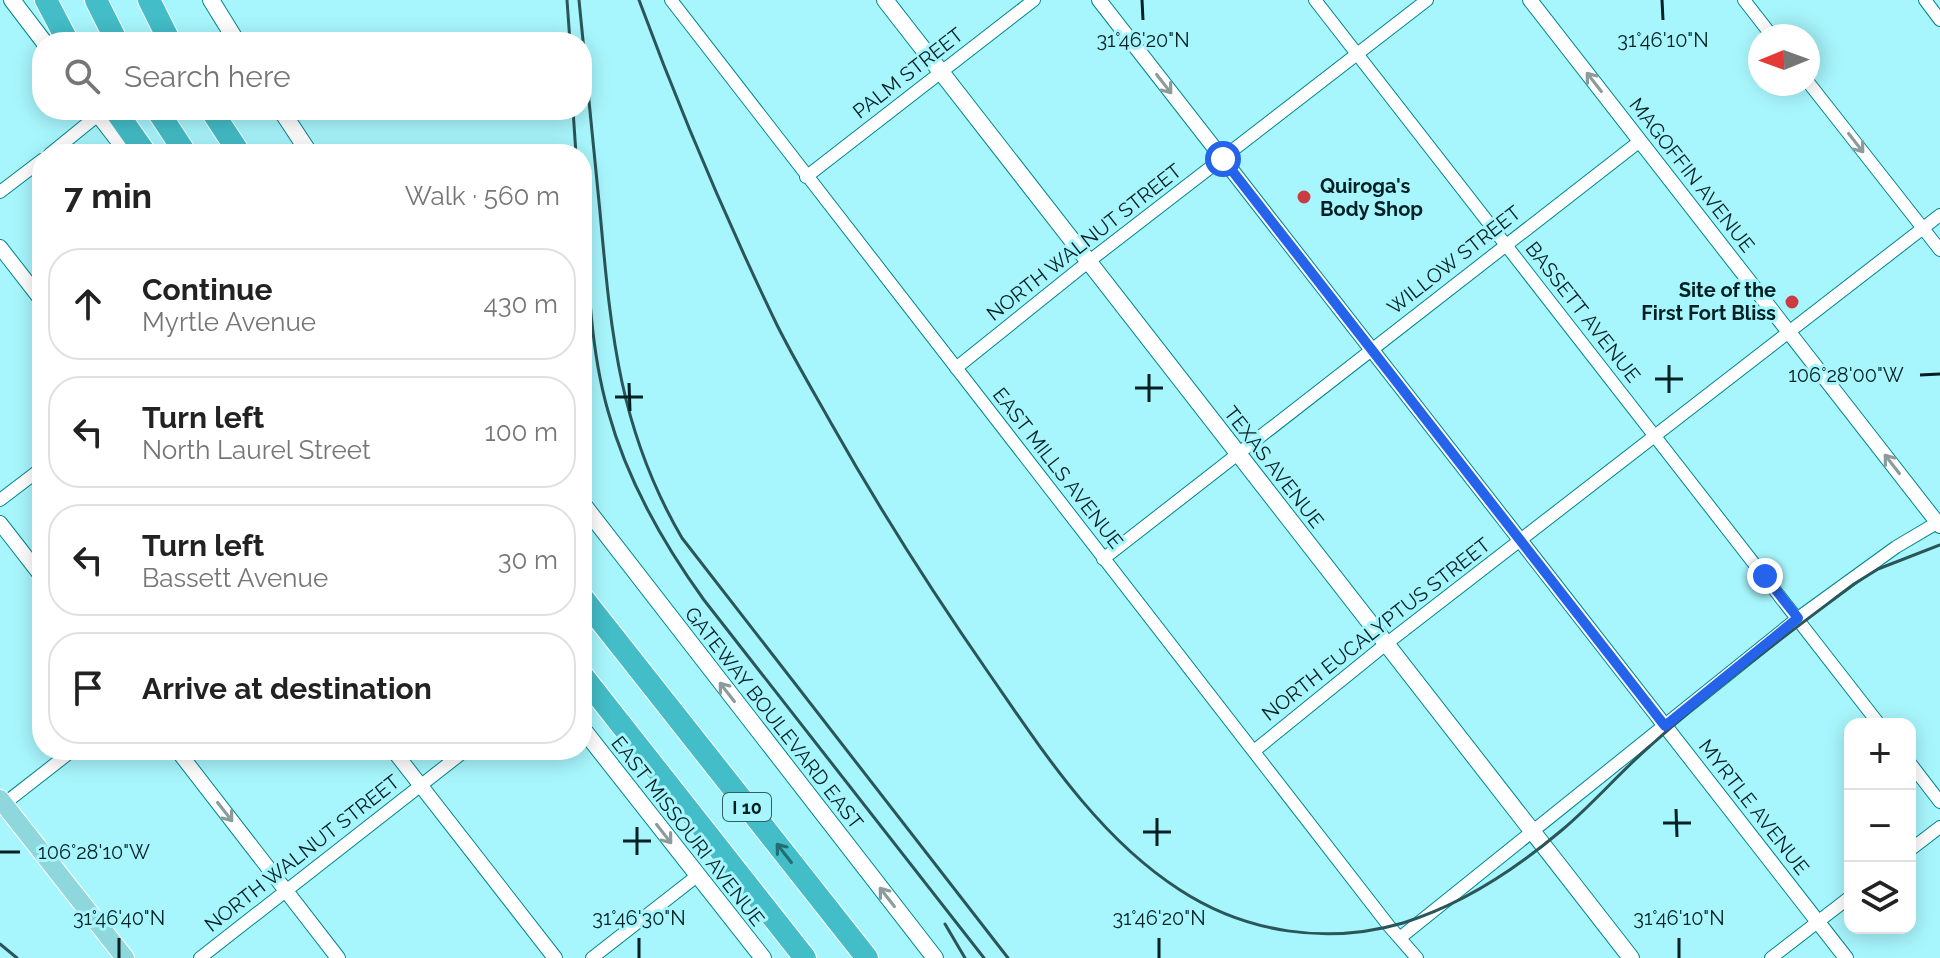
<!DOCTYPE html>
<meta charset="utf-8">
<style>
:root{--surface:#fff;--page:#f6f6f6;--text:#222;--muted:#767676;--line:#e0e0e0}
body{margin:0;font-family:Raleway,sans-serif;background:var(--page);color:var(--text)}
.controls{position:absolute;right:24px;bottom:24px;display:grid;overflow:hidden;border-radius:16px;box-shadow:0 4px 20px #0003}
.controls button{width:72px;height:72px;display:grid;place-items:center;padding:0;border:0;border-bottom:2px solid var(--line);background:var(--surface);color:var(--text);font:40px sans-serif}
.compass{position:absolute;left:1748px;top:24px;width:72px;height:72px;border-radius:50%;background:var(--surface);box-shadow:0 4px 20px #0003;rotate:269deg}
.stop{position:absolute;width:24px;height:24px;margin:-18px;border:6px solid #2563eb;border-radius:50%;background:#fff}
.stop.end{background:#2563eb;border-color:#fff;box-shadow:0 2px 8px #0008}
.list{margin:0;padding:0;list-style:none}
h2{display:flex;justify-content:space-between;align-items:center;height:104px;margin:0;padding:0 32px;font-size:34px}
h2 small{font-size:26px;font-weight:400;color:var(--muted)}
.list li{display:grid;grid-template-columns:52px 1fr auto;gap:24px;align-items:center;box-sizing:border-box;height:112px;margin:0 16px 16px;padding:0 16px;border:2px solid var(--line);border-radius:32px}
.list b{display:block;font-size:30px;white-space:nowrap}
.list p{margin:0;font-size:26px;white-space:nowrap;color:var(--muted)}
.list em{font-size:26px;font-style:normal;color:var(--muted)}
.icon{flex:none;width:44px;height:44px;fill:none;stroke:currentColor;stroke-width:2;stroke-linecap:round;stroke-linejoin:round}
.map{position:relative;flex:none;width:1940px;height:958px;overflow:hidden}
.search{position:absolute;background:var(--surface);box-shadow:0 4px 20px #0003;left:32px;top:32px;width:560px;height:88px;display:flex;align-items:center;gap:20px;box-sizing:border-box;padding:0 28px;border-radius:32px;color:var(--muted);font-size:30px}
.panel{position:absolute;background:var(--surface);box-shadow:0 4px 20px #0003;left:32px;top:144px;width:560px;height:616px;border-radius:32px}
.map>svg:first-child{display:block}
</style>
<div class="map">
<svg width="1940" height="958" viewBox="0 0 1940 958">
<rect width="100%" height="100%" fill="#a8f6fd"/>
<g fill="none" stroke-linecap="round" stroke-linejoin="round">
<defs>
<g id="minor">
<path d="M671,0L1389,926L1417,958"/>
<path d="M1315,0L1879,724"/>
<path d="M1744,0L1772,36"/>
<path d="M1925,0L1940,20"/>
<path d="M1808,82L1940,250"/>
<path d="M50,154L98,115"/>
<path d="M806,177L1034,0"/>
<path d="M0,192L42,160"/>
<path d="M956,368L1088,262L1427,0"/>
<path d="M0,500L42,468"/>
<path d="M1103,559L1640,141"/>
<path d="M1254,751L1386,644L1940,215"/>
<path d="M1910,763L1940,802"/>
<path d="M0,807L73,750"/>
<path d="M1910,850L1940,827"/>
<path d="M1401,937L1798,618L1896,547L1940,521"/>
<path d="M200,958L466,750"/>
<path d="M592,958L697,876"/>
<path d="M1771,958L1850,897"/>
</g>
<g id="tertiary">
<path d="M1099,0L1846,958"/>
<path d="M1530,0L1940,526"/>
<path d="M0,247L42,301"/>
<path d="M0,523L42,577"/>
<path d="M177,750L338,958"/>
<path d="M393,750L555,958"/>
</g>
<g id="secondary">
<path d="M12,0L44,42"/>
<path d="M211,0L237,42"/>
<path d="M885,0L1631,958"/>
<path d="M95,110L129,154"/>
<path d="M281,110L310,154"/>
<path d="M582,503L935,958"/>
<path d="M582,728L763,958"/>
</g>
<path id="primary" d="M0,799L125,958"/>
<g id="motorway">
<path d="M46,0L68,42"/>
<path d="M96,0L117,42"/>
<path d="M149,0L170,42"/>
<path d="M115,110L146,154"/>
<path d="M157,110L186,154"/>
<path d="M211,110L240,154"/>
<path d="M582,597L867,958"/>
<path d="M582,675L805,958"/>
</g>
</defs>
<use href="#minor" stroke="#00858e" stroke-width="14"/>
<use href="#tertiary" stroke="#00858e" stroke-width="16"/>
<use href="#secondary" stroke="#00858e" stroke-width="18"/>
<use href="#primary" stroke="#fff" stroke-width="20"/>
<use href="#motorway" stroke="#fff" stroke-width="24"/>
<use href="#minor" stroke="#fff" stroke-width="12"/>
<use href="#tertiary" stroke="#fff" stroke-width="14"/>
<use href="#secondary" stroke="#fff" stroke-width="16"/>
<use href="#primary" stroke="#8ed7dd" stroke-width="18"/>
<use href="#motorway" stroke="#43bdc7" stroke-width="22"/>
<g stroke="#2a5559" stroke-width="3">
<path d="M567,0L570,42"/>
<path d="M579,0C586,70 593,141 600,212C611,333 619,430 682,538L1008,958"/>
<path d="M639,0C680,111 726,219 777,325C794,359 813,391 831,423C880,510 933,593 990,675C1044,753 1099,838 1180,890C1246,933 1327,945 1403,923C1461,905 1516,869 1562,830C1593,804 1620,772 1650,746C1714,688 1785,636 1854,584L1878,569L1940,545"/>
<path d="M573,110L576,154"/>
<path d="M584,169C588,248 586,334 608,411C627,480 662,542 704,600L984,958"/>
<path d="M945,924L965,958"/>
<path d="M0,944L17,958"/>
</g>
</g>
<defs><path id="oneway-shaft" d="M-6 0H5M1.5-3L5.5 0L1.5 3" fill="none" stroke-width="1.6" stroke-linecap="round" stroke-linejoin="round" transform="scale(2)"/></defs>
<g stroke="#8c9b9c">
<use href="#oneway-shaft" transform="translate(1594 82) rotate(-128)"/>
<use href="#oneway-shaft" transform="translate(1164 84) rotate(52)"/>
<use href="#oneway-shaft" transform="translate(1856 143) rotate(52)"/>
<use href="#oneway-shaft" transform="translate(1892 464) rotate(-128)"/>
<use href="#oneway-shaft" transform="translate(727 692) rotate(-128)"/>
<use href="#oneway-shaft" transform="translate(225 812) rotate(52)"/>
<use href="#oneway-shaft" transform="translate(664 834) rotate(52)"/>
<use href="#oneway-shaft" transform="translate(887 897) rotate(-128)"/>
</g>
<use stroke="#226e75" href="#oneway-shaft" transform="translate(784 853) rotate(-128)"/>
<g fill="none" stroke-linecap="round" stroke-linejoin="round">
<path stroke="#2563eb" stroke-width="10" d="M1223,159L1665,726L1798,618L1765,576"/>
</g>
<path fill="none" stroke="#002023" stroke-width="3" d="M1142,0L1143,20M1662,0L1663,20M1669,365V393M1149,374V402M1920,375L1940,374M1655,379H1683M629,383L630,411M1135,388H1163M615,397H643M1676,809L1677,837M1157,818V846M1663,823H1691M637,827V855M1143,832H1171M623,841H651M0,852H20M119,938V958M639,938V958M1159,938V958M1679,938V958"/>
<g fill="#cb3c42" stroke="#a8f6fd" stroke-width="3">
<circle cx="1304" cy="197" r="8"/>
<circle cx="1792" cy="302" r="8"/>
</g>
<g text-anchor="middle" dominant-baseline="central" stroke-width="6" stroke-linejoin="round" paint-order="stroke">
<rect fill="#a8f6fd" stroke="#326064" stroke-width="2" x="723" y="793" width="48" height="28" rx="6"/>
<g font-size="18" font-weight="bold" fill="#002023">
<text x="747" y="807">I 10</text>
</g>
<g font-size="20" fill="#002023" stroke="#a8f6fd">
<text transform="translate(908 73) rotate(-38)">PALM STREET</text>
<text transform="translate(1692 175) rotate(52)">MAGOFFIN AVENUE</text>
<text transform="translate(1084 242) rotate(-38)">NORTH WALNUT STREET</text>
<text transform="translate(1454 260) rotate(-38)">WILLOW STREET</text>
<text transform="translate(1583 312) rotate(52)">BASSETT AVENUE</text>
<text transform="translate(1274 467) rotate(52)">TEXAS AVENUE</text>
<text transform="translate(1058 468) rotate(52)">EAST MILLS AVENUE</text>
<text transform="translate(1376 629) rotate(-38)">NORTH EUCALYPTUS STREET</text>
<text transform="translate(774 718) rotate(52)">GATEWAY BOULEVARD EAST</text>
<text transform="translate(1754 807) rotate(52)">MYRTLE AVENUE</text>
<text transform="translate(688 831) rotate(52)">EAST MISSOURI AVENUE</text>
<text transform="translate(302 853) rotate(-38)">NORTH WALNUT STREET</text>
</g>
<g font-size="20" font-weight="bold" fill="#002023" stroke="#a8f6fd" text-anchor="start">
<text x="1320" y="186">Quiroga's<tspan x="1320" dy="23">Body Shop</tspan></text>
<text x="1776" y="290" text-anchor="end">Site of the<tspan x="1776" dy="23">First Fort Bliss</tspan></text>
</g>
</g>
<g font-size="20" text-anchor="middle" fill="#002023" stroke="#a8f6fd" stroke-width="6" stroke-linejoin="round" paint-order="stroke">
<text x="1143" y="47">31°46'20"N</text>
<text x="1663" y="47">31°46'10"N</text>
<text x="1846" y="382">106°28'00"W</text>
<text x="94" y="859">106°28'10"W</text>
<text x="119" y="925">31°46'40"N</text>
<text x="639" y="925">31°46'30"N</text>
<text x="1159" y="925">31°46'20"N</text>
<text x="1679" y="925">31°46'10"N</text>
</g>
</svg>
<div class="controls">
<button>+</button>
<button>−</button>
<button><svg class="icon" aria-label="layers" viewBox="0 0 24 24"><path d="M12 4l9 5-9 5-9-5zM3 14l9 5 9-5"/></svg></button>
</div>
<svg class="compass" viewBox="-18 -18 36 36"><path d="M0-13l5 13h-10z" fill="#e53935"/><path d="M0 13l5-13h-10z" fill="#767676"/></svg>
<div class="stop" style="left:1223px;top:159px"></div>
<div class="stop end" style="left:1765px;top:576px"></div>
<div class="search"><svg class="icon" aria-label="search" viewBox="0 0 24 24"><circle cx="10" cy="10" r="6"/><path d="M15 15l6 6"/></svg>Search here</div>
<section class="panel">
<h2>7 min<small>Walk · 560 m</small></h2>
<ul class="list">
<li><svg class="icon" aria-label="ahead" viewBox="0 0 24 24"><path d="M12 20V5M6 11l6-6 6 6"/></svg><div><b>Continue</b><p>Myrtle Avenue</p></div><em>430 m</em></li>
<li><svg class="icon" aria-label="left" viewBox="0 0 24 24"><path d="M17 20v-9H6M10 6l-5 5 5 5"/></svg><div><b>Turn left</b><p>North Laurel Street</p></div><em>100 m</em></li>
<li><svg class="icon" aria-label="left" viewBox="0 0 24 24"><path d="M17 20v-9H6M10 6l-5 5 5 5"/></svg><div><b>Turn left</b><p>Bassett Avenue</p></div><em>30 m</em></li>
<li><svg class="icon" aria-label="arrive" viewBox="0 0 24 24"><path d="M6 21V4h12l-3 4 3 4H6"/></svg><div><b>Arrive at destination</b></div></li>
</ul>
</section>
</div>
